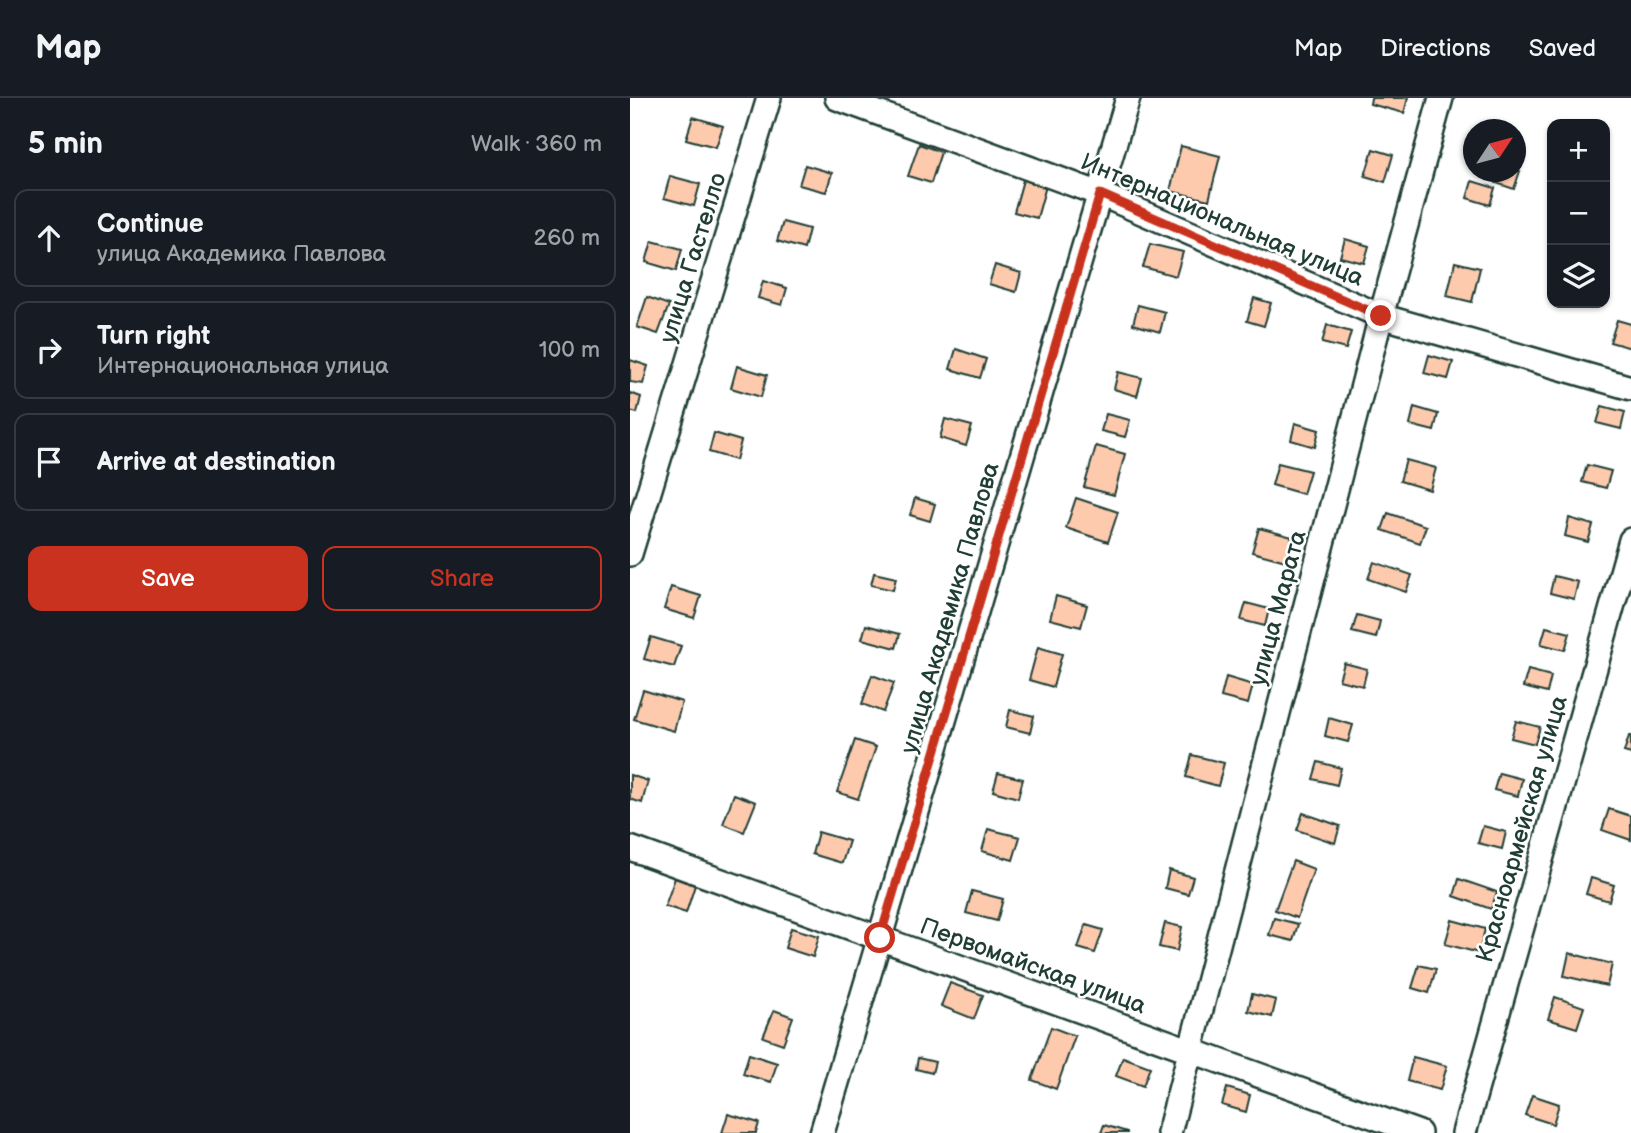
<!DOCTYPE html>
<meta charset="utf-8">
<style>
:root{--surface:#171b24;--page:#20242c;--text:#f1f3f6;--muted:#9ea1a6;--line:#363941;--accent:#c8321e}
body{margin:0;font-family:"Balsamiq Sans",sans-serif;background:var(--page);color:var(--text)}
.controls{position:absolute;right:21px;top:21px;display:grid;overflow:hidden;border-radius:14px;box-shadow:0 2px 5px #0004}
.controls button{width:63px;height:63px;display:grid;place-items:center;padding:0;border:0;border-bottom:2px solid var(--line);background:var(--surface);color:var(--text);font:35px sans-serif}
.compass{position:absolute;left:833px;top:21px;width:63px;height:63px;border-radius:50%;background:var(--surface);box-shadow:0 2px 5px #0004;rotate:54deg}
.stop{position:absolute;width:21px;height:21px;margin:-16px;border:5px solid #c8321e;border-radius:50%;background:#fff}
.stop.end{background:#c8321e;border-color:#fff;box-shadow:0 2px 7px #0008}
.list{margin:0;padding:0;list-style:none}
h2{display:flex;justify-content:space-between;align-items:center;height:91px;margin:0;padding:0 28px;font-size:30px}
h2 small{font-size:23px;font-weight:400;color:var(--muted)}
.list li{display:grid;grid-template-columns:46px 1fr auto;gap:21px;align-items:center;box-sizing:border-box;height:98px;margin:0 14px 14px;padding:0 14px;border:2px solid var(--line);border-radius:14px}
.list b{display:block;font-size:26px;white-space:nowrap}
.list p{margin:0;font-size:23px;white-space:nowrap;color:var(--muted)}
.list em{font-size:23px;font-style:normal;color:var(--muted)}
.actions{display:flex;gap:14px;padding:21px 28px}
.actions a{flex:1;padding:16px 0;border:2px solid var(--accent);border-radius:14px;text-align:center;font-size:24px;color:var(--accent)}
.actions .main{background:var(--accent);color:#fff}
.icon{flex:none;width:38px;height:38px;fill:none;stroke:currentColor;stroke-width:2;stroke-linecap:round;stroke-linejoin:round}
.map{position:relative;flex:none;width:1001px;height:1035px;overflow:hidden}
header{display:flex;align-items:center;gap:42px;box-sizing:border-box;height:98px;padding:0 35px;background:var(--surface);border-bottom:2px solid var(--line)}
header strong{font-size:33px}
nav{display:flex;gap:38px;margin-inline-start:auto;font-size:24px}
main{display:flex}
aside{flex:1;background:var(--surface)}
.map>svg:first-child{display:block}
</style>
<header>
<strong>Map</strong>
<nav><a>Map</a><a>Directions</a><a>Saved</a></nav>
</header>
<main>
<aside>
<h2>5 min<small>Walk · 360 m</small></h2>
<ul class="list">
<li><svg class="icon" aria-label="ahead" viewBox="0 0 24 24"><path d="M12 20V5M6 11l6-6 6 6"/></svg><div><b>Continue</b><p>улица Академика Павлова</p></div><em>260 m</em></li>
<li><svg class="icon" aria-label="right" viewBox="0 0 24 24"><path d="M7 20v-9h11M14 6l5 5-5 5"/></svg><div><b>Turn right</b><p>Интернациональная улица</p></div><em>100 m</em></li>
<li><svg class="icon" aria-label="arrive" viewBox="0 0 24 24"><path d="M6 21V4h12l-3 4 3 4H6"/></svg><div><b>Arrive at destination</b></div></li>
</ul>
<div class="actions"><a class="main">Save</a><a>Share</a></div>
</aside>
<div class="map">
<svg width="1001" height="1035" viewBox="0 0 1001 1035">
<rect width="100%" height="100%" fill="#fff"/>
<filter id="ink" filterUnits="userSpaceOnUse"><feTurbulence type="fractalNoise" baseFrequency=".0143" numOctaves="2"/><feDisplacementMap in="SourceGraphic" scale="14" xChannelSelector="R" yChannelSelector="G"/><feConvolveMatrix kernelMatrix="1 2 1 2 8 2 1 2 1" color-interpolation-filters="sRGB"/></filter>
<g filter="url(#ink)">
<g fill="#fecaae" stroke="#1f3d34" stroke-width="2">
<path d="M741,0H778L774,15L740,6Z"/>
<path d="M63,19L93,28L86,49L56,41Z"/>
<path d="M289,46L311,54L301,85L278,78Z"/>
<path d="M551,48L590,58L579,102L540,93Z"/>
<path d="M743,51L763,57L755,84L735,78Z"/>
<path d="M175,67L202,75L196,94L169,87Z"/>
<path d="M886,72L890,73L884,91L866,85L870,74Z"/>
<path d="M40,78L70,86L64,108L34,100Z"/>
<path d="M393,82L416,88L407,120L384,114Z"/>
<path d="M842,83L865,90L860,107L837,100Z"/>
<path d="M153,124L179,131L174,151L147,143Z"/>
<path d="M715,141L739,148L734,165L710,159Z"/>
<path d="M22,143L52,151L46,173L16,164Z"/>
<path d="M520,146L553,154L546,178L513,169Z"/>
<path d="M825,164L850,170L842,204L817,198Z"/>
<path d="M365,167L391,175L386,194L359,186Z"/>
<path d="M133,183L157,190L152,207L128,200Z"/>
<path d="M17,199L39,207L28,236L7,229Z"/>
<path d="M624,200L641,205L634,228L617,223Z"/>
<path d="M508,207L535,214L530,234L503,226Z"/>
<path d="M987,222L1001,226V250L980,244Z"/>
<path d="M697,227L721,234L716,251L692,245Z"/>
<path d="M326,251L356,261L350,280L320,271Z"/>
<path d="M799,257L823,264L818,281L794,275Z"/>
<path d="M0,262L18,268L13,286L0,284Z"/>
<path d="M107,268L137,277L131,299L101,290Z"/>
<path d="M488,274L512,280L507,298L484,291Z"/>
<path d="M0,295L11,299L7,315L0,313Z"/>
<path d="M972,308L995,314L991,331L967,325Z"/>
<path d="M784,309L808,316L804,333L780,327Z"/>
<path d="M476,316L500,322L495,339L471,333Z"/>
<path d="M315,321L342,328L336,348L310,340Z"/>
<path d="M665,325L689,332L685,349L661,342Z"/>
<path d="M84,335L111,343L106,362L79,354Z"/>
<path d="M466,348L495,356L484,397L454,389Z"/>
<path d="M776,362L806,370L800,392L770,383Z"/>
<path d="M648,365L680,373L673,396L642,387Z"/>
<path d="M957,367L981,373L976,390L952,384Z"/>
<path d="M285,400L305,406L300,423L280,417Z"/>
<path d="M446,400L488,414L478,444L436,430Z"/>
<path d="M758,415L796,428L790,445L752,432Z"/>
<path d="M939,420L963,427L958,444L935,438Z"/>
<path d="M629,430L662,439L656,463L622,454Z"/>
<path d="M744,464L782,477L776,494L738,481Z"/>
<path d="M244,475L266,480L263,492L241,487Z"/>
<path d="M924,478L948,484L944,501L920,495Z"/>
<path d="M41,489L71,498L64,520L34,511Z"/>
<path d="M426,498L457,507L451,529L420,521Z"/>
<path d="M616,505L639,511L635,528L611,522Z"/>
<path d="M727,517L750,523L746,540L722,534Z"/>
<path d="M236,527L270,536L266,550L232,541Z"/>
<path d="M916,529L940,535L935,552L911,546Z"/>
<path d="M21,539L51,548L44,569L14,561Z"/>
<path d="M408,549L432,556L423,589L399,582Z"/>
<path d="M714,565L737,571L733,588L709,582Z"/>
<path d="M898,572L921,578L917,595L893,589Z"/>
<path d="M242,577L264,585L253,614L232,606Z"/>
<path d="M596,579L623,587L618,606L591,599Z"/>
<path d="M13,592L52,604L44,633L4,621Z"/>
<path d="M380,612L404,618L400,635L376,629Z"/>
<path d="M699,620L723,627L718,644L695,638Z"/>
<path d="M886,623L910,629L905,646L881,640Z"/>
<path d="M999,638H1001V656L994,654Z"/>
<path d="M225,642L246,649L228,701L207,694Z"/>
<path d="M562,657L594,665L588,688L556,679Z"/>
<path d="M688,664L711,670L707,687L683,681Z"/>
<path d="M368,675L393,681L388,700L363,693Z"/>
<path d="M869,675L892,681L888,698L864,692Z"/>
<path d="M0,677L18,683L12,705L0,701Z"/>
<path d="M104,696L126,704L114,734L93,726Z"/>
<path d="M979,711L1001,718V742L972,732Z"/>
<path d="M673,715L710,728L705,745L667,732Z"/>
<path d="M853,728L876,734L872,751L848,745Z"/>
<path d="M358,731L390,739L383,762L352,753Z"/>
<path d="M188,734L219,743L212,765L182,756Z"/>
<path d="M663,763L684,771L667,820L645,812Z"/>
<path d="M539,772L563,779L558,796L535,790Z"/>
<path d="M45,780L65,787L56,815L35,808Z"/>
<path d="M961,780L984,787L979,803L956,796Z"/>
<path d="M829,781L867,794L861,811L824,798Z"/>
<path d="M342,793L373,801L367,823L336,815Z"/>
<path d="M644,820L668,826L663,843L639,837Z"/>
<path d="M822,822L855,831L849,855L815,846Z"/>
<path d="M535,825L552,829L547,853L529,849Z"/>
<path d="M456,827L473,832L465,855L448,850Z"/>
<path d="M161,830L189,838L183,859L155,850Z"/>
<path d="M939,855L982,866L977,888L934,878Z"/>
<path d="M789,867L806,871L799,895L782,890Z"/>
<path d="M320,885L353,897L344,921L311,908Z"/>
<path d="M622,896L646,902L642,919L618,913Z"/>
<path d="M925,899L954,909L947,930L918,921Z"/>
<path d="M144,912L163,919L153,946L133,939Z"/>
<path d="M421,929L445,938L426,991L402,982Z"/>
<path d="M119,956L147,965L141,984L113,976Z"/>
<path d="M493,959L520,969L513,988L486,978Z"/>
<path d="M783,959L817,968L810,992L777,983Z"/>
<path d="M288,960L305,964L302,975L286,971Z"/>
<path d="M597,990L620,997L616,1014L592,1007Z"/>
<path d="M902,997L929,1006L923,1026L895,1017Z"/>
<path d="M98,1016L129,1025L126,1035H92Z"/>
<path d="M474,1027L497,1034V1035H471Z"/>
</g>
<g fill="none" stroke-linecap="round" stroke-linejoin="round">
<defs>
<g id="minor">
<path d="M207,0L470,96L751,218L1001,290"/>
<path d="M0,456L139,0"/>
<path d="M0,750L789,1035"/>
<path d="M192,1035L498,0"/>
<path d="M539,1035L751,218L811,0"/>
<path d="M834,1035L1001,442"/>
</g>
</defs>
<use href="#minor" stroke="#1f3d34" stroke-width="28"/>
<use href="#minor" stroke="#fff" stroke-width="23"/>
</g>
</g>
<g fill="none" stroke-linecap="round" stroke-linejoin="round" filter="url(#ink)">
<path stroke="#c8321e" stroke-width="9" d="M250,840L470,96L751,218"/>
</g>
<g text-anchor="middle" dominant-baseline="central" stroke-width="5" stroke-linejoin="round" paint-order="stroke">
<g font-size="24" fill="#1f3d34" stroke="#fff">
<text transform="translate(592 122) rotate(23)">Интернациональная улица</text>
<text transform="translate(63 160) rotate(-73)">улица Гастелло</text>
<text transform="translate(320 510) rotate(-74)">улица Академика Павлова</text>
<text transform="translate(648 510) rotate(-75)">улица Марата</text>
<text transform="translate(892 731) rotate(-74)">Красноармейская улица</text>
<text transform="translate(403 868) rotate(20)">Первомайская улица</text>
</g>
</g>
</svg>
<div class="controls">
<button>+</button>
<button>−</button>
<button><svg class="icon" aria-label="layers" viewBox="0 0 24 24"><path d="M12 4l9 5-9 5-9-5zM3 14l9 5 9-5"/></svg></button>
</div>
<svg class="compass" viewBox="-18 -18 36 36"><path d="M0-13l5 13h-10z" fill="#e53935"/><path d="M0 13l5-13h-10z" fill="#9ea1a6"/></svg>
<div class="stop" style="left:250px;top:840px"></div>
<div class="stop end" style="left:751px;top:218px"></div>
</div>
</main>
